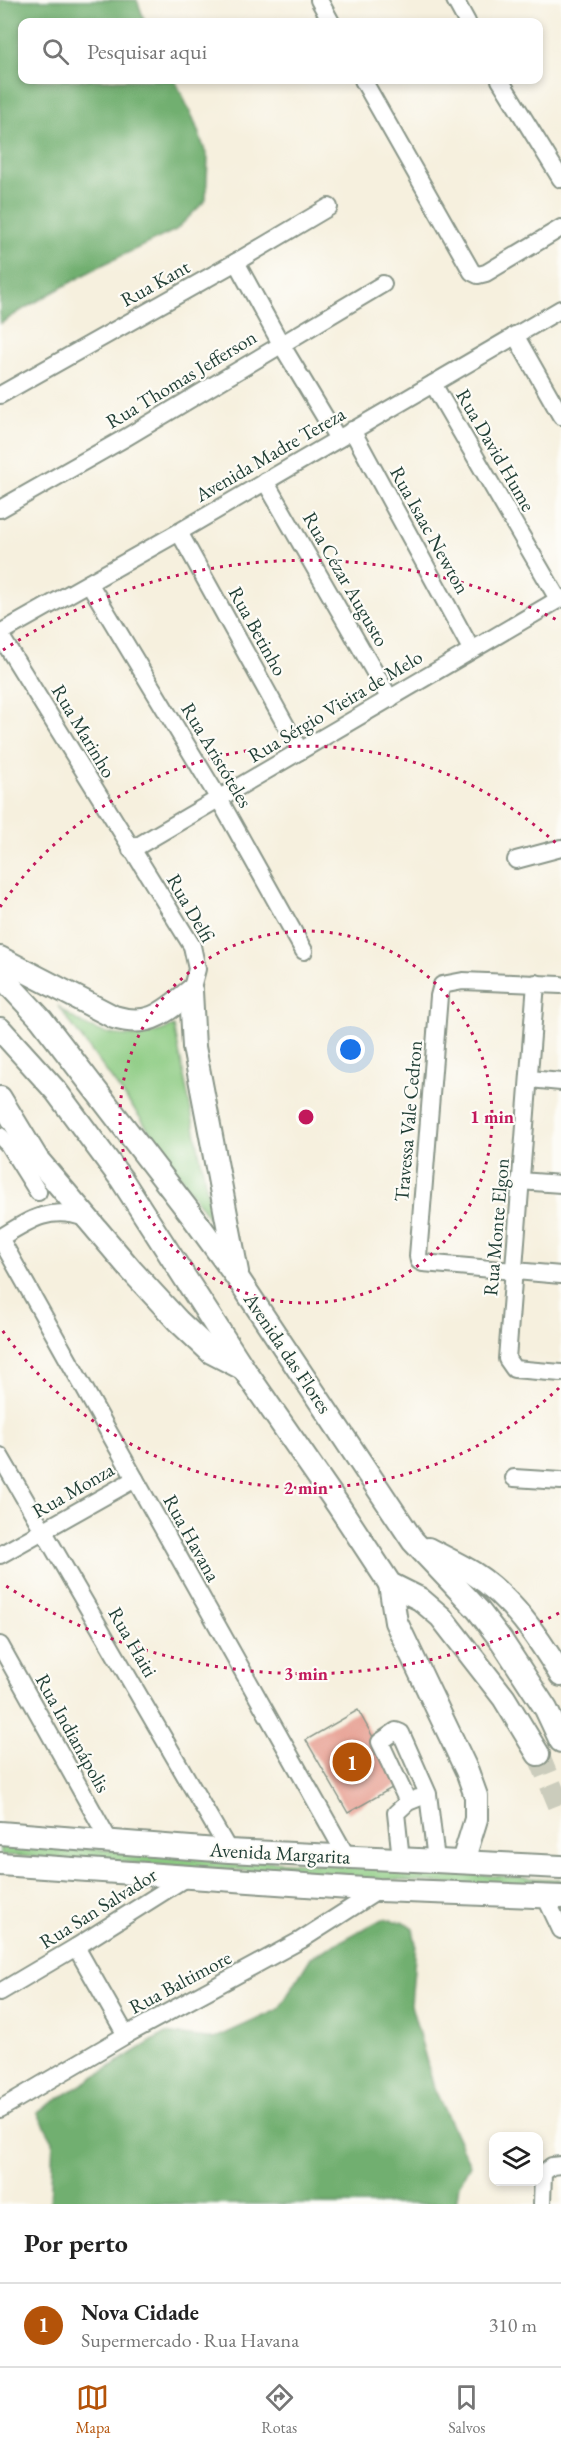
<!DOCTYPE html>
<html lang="pt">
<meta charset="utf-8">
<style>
:root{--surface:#fff;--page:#f2f2f2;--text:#222;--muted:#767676;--line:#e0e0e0;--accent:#b45309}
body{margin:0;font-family:"EB Garamond",serif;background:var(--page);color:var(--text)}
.controls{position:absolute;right:18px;bottom:18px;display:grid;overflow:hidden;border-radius:12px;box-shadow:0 3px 9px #0003}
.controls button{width:54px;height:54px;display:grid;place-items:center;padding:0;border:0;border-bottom:2px solid var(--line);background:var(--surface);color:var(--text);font:30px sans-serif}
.you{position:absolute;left:351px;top:1050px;width:21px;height:21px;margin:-15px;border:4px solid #fff;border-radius:50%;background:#1a73e8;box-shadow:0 0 0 9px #1a73e833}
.badge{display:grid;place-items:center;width:39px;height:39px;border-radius:50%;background:var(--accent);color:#fff;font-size:20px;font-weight:700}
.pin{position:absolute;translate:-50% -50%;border:3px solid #fff;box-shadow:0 2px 6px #0006}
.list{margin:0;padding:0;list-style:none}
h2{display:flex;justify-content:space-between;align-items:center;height:78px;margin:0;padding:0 24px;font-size:26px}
h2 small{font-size:20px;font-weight:400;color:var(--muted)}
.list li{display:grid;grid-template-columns:39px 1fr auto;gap:18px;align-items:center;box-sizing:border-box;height:84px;padding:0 24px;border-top:2px solid var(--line)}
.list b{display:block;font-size:22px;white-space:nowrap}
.list p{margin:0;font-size:20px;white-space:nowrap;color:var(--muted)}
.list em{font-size:20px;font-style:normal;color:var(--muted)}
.icon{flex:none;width:33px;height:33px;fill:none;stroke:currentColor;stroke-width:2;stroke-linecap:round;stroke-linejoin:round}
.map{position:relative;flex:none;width:561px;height:2204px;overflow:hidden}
.search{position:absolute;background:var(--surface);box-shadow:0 3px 9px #0003;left:18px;right:18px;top:18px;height:66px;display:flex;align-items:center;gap:15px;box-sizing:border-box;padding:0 21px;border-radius:12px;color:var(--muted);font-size:22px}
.sheet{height:162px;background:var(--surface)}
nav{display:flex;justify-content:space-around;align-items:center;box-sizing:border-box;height:84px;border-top:2px solid var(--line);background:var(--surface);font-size:16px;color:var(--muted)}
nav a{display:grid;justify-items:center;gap:3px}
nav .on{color:var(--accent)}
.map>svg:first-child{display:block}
</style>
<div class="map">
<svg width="561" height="2204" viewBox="0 0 561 2204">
<rect width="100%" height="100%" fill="#fdfcf7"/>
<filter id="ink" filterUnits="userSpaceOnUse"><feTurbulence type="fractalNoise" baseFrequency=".0167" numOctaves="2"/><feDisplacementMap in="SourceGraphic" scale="12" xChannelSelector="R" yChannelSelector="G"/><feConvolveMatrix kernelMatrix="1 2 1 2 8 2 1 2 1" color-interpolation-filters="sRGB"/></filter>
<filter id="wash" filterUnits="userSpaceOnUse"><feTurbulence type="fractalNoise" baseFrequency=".008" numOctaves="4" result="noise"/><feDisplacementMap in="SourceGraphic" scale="24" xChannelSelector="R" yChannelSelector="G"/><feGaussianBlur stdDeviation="1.35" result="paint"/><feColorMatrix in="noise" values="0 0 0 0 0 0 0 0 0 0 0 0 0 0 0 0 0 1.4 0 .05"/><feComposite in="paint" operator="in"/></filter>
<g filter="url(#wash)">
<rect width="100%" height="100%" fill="#f6f0de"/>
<g fill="#8ccb82" stroke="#56845b" stroke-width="1.5">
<path d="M58,1006C92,1037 132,1044 174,1026L214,1226L142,1120Z"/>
<path d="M0,1843L561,1880V1891L0,1855Z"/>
</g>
<g fill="#71af70" stroke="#487652" stroke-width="1.5">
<path d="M0,0H137L145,22H22V80H175L194,120L208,159L206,200L176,230L100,266L25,308L0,324Z"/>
<path d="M382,1919L403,1922L413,1929L416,1944L411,2005L434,2088L470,2165L459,2185L456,2204H50L53,2141L37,2112L165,2033L214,2039L279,2009L311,1957Z"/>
</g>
<g id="blocks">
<path fill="#e5988a" d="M358,1710L399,1784L348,1813L306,1740Z"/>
</g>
</g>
<g filter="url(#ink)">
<use href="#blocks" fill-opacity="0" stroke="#8a9689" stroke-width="1.5"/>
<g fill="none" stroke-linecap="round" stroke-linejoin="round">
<path stroke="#cbccbc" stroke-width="22" stroke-dasharray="22 11" stroke-linecap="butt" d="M538,1754L561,1810"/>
<defs>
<g id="minor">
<path d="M319,0L331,22"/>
<path d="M455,0L467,22"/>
<path d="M363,80L472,272L478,275L486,273L561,228"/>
<path d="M500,80L561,179"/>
<path d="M236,262L281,344L338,439"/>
<path d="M515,335L561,416"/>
<path d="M433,384L558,599"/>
<path d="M0,395L236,262L329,207"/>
<path d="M352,430L471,649"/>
<path d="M265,481L390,699"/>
<path d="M0,509L125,438L383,284"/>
<path d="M179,532L300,751"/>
<path d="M89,583L219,799L304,951"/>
<path d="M0,633L179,532L561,309"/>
<path d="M0,635L192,946L197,969L191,991"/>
<path d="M131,850L561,598"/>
<path d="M516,860L561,848"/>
<path d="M536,983L507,1359L514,1369L561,1373"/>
<path d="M561,985L463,981L442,985L439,996L418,1256L419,1261L423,1263L561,1275"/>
<path d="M530,1079L561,1082"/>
<path d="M0,1136L8,1144L38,1192"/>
<path d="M520,1181L561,1184"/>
<path d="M0,1238L347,1857"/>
<path d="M0,1238C29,1220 51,1205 85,1218"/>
<path d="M0,1456L229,1851"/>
<path d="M514,1478L561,1481"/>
<path d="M0,1555L135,1479"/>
<path d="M0,1645L110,1842"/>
<path d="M408,1802L380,1742L396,1731L401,1733L428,1794L436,1860"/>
<path d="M401,1859L396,1813L408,1802L418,1798"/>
<path d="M545,1896L561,1930"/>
<path d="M76,1947L126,2035"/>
<path d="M0,1992L76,1947L187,1877"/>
<path d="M0,2109L126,2035L301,1940L379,1890"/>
<path d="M542,2204L543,2173L552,2166L561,2165"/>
</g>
<g id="major">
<path d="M0,958L114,1017C150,1028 164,1012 191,991"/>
<path d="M0,975L41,1019L190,1213L239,1280L413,1541L478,1610L501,1640L546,1709L561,1741"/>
<path d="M191,991L194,1047L237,1272"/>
<path d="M0,1029L56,1091L122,1180L243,1368L338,1505L390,1584L420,1599L441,1617L504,1698L538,1754"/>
<path d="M0,1098L37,1159L132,1271L178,1321L211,1352L242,1368"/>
<path d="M428,1549C443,1557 459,1564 473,1573C512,1598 538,1637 561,1675"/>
<path d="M390,1584L396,1622L467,1771L476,1796V1819L463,1861"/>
<path d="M0,1833L229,1851L561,1867"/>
<path d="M0,1864L379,1890L561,1897"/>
</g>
</defs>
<use href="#minor" stroke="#8a9689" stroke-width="20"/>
<use href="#major" stroke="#8a9689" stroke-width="26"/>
<use href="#minor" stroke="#fff" stroke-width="16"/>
<use href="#major" stroke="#fff" stroke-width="22"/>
</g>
</g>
<g fill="none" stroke="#c2185b" stroke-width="3" stroke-dasharray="3 6">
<circle cx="306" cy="1117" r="186"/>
<path d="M559 1388A371 371 0 0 1 0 1327M0 907A371 371 0 0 1 559 846"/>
<path d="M559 1613A557 557 0 0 1 3 1584M3 650A557 557 0 0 1 559 621"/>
</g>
<g text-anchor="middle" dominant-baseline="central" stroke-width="4.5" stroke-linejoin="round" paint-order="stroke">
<g font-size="20" fill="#1f3d34" stroke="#fdfcf7">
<text transform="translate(155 283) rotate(-29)">Rua Kant</text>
<text transform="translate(181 379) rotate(-31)">Rua Thomas Jefferson</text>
<text transform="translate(496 450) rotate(60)">Rua David Hume</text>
<text transform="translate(270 454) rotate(-30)">Avenida Madre Tereza</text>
<text transform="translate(430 530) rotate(61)">Rua Isaac Newton</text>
<text transform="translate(346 579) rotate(60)">Rua Cézar Augusto</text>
<text transform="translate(258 631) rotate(61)">Rua Betinho</text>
<text transform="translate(335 706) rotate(-31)">Rua Sérgio Vieira de Melo</text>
<text transform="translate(84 731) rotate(59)">Rua Marinho</text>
<text transform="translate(217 755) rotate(59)">Rua Aristóteles</text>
<text transform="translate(191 908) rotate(60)">Rua Delfi</text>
<text transform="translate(408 1121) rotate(-85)">Travessa Vale Cedron</text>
<text transform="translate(496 1227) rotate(-85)">Rua Monte Elgon</text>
<text transform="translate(288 1353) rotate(56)">Avenida das Flores</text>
<text transform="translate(73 1490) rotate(-30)">Rua Monza</text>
<text transform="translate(192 1538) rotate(61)">Rua Havana</text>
<text transform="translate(133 1642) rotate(60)">Rua Haiti</text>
<text transform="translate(73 1733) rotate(61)">Rua Indianápolis</text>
<text transform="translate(280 1853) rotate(3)">Avenida Margarita</text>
<text transform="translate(98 1908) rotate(-32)">Rua San Salvador</text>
<text transform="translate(180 1982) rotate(-28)">Rua Baltimore</text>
</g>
</g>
<circle cx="306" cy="1117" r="9" fill="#c2185b" stroke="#fdfcf7" stroke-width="3"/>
<g font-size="18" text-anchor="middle" font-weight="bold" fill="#c2185b" stroke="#fdfcf7" stroke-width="4.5" stroke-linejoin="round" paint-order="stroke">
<text x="492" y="1123">1 min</text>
<text x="306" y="1494">2 min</text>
<text x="306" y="1680">3 min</text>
</g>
</svg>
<div class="controls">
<button><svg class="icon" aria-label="layers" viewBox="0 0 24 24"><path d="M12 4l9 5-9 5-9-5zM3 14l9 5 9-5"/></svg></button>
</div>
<div class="you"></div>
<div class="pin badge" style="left:352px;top:1762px">1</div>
<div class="search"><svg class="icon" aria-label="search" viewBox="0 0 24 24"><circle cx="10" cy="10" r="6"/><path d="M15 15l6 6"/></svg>Pesquisar aqui</div>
</div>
<section class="sheet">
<h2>Por perto<small></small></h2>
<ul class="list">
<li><span class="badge">1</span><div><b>Nova Cidade</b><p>Supermercado · Rua Havana</p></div><em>310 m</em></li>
</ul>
</section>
<nav>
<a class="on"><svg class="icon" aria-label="map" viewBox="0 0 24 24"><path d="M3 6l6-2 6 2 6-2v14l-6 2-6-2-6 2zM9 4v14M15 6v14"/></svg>Mapa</a>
<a><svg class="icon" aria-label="directions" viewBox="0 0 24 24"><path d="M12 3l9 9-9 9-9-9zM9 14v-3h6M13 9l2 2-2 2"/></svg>Rotas</a>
<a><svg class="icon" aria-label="saved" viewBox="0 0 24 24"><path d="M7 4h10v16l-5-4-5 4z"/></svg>Salvos</a>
</nav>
